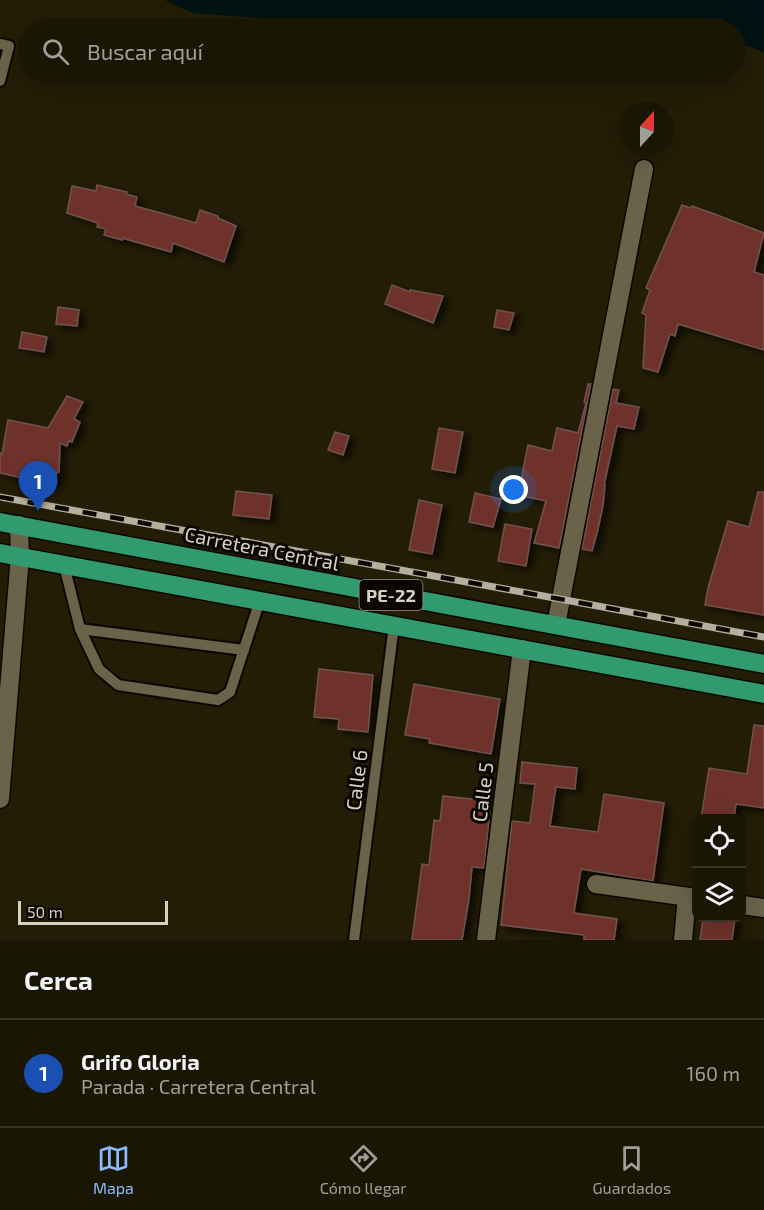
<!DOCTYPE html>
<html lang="es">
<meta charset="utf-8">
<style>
:root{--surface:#1a1604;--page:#231f0e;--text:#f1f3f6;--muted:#9f9f9a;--line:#383526;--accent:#8cb9fc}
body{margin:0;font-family:"Exo 2",sans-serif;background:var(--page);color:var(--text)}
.controls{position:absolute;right:18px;bottom:18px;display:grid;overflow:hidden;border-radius:12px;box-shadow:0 6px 24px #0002}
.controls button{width:54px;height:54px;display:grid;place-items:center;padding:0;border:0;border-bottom:2px solid var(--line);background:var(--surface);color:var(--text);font:30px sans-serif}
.compass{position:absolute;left:620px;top:102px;width:54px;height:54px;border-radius:50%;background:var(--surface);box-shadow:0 6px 24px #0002;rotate:21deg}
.scale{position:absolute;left:18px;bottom:15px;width:150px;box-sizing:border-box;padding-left:6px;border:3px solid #d5d1c3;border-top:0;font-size:16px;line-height:21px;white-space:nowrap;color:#d5d1c3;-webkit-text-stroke:4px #0a0702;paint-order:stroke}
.you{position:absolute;left:514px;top:490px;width:21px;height:21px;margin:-15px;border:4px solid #fff;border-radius:50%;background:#1a73e8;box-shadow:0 0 0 9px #1a73e833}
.badge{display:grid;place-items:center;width:39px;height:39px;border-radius:50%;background:var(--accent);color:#fff;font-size:20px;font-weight:700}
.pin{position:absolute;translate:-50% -50px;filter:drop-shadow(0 2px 3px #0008)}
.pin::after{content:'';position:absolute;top:32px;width:21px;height:18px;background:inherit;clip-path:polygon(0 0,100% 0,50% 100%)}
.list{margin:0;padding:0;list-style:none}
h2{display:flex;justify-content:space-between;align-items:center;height:78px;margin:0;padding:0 24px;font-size:26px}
h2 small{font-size:20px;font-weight:400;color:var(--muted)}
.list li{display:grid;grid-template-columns:39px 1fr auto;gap:18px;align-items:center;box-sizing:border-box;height:108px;padding:0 24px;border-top:2px solid var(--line)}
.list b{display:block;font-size:22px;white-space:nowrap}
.list p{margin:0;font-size:20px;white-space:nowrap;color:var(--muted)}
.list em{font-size:20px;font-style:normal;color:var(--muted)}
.icon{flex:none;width:33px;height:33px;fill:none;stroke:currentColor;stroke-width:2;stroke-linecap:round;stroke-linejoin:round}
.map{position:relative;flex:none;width:764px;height:940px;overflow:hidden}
.search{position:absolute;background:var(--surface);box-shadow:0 6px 24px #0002;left:18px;right:18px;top:18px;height:66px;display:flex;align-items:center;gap:15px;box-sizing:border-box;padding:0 21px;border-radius:33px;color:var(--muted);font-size:22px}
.sheet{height:186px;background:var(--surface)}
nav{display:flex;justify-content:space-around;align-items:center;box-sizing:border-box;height:84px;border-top:2px solid var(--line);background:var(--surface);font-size:16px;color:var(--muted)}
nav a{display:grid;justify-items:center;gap:3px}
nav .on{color:var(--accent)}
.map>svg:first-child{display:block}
</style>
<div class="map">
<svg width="764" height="940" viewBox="0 0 764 940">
<defs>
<filter id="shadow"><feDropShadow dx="6" dy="4" stdDeviation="3" flood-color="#0009"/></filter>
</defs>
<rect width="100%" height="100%" fill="#231d06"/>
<path fill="#001213" d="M165,0H764V52L736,42V28H606L534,21L329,23L193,13Z"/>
<g fill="#6e332a" stroke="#6f534e" stroke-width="1.5" filter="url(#shadow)">
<path d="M97,185L127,192L126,194L137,197L135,206L161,213L196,223L200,210L218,216V218L236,226L224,262L173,243L171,252L122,238V240L104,235L106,229L97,227L98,223L67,213L72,186L96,191Z"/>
<path d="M682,205L691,208L692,206L717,215L764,233L754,272L764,275V350L678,324L675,336L670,334L658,372L643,368L646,315L642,313L650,290L646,288Z"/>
<path d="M392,285L410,292V290L443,296L433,323L385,304Z"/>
<path d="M58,307L79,310L77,326L56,324Z"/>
<path d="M497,310L514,313L509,330L494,327Z"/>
<path d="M22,332L47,337L44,352L19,348Z"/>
<path d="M588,384H591L559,548L534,543L546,501L518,495L528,445L552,451L557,428L578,433L586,403L584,402Z"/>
<path d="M613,389L619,390L616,403L639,407L634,429L617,426L604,485H605L603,506L597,533L592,551L582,549Z"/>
<path d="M67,396L83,402L74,419L80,422L72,442L69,441L67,446L60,443L59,472H57L54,485L0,473V453L2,454L8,420L48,428Z"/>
<path d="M439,428L463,432L455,473L432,469Z"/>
<path d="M335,432L349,436L343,455L328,450Z"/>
<path d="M236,491L272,495L269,519L233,515Z"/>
<path d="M758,492H764V615L705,605L708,588L728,521L749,527Z"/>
<path d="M475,493L501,499L493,527L469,522Z"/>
<path d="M419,500L442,505L432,554L409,550Z"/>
<path d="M505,524L532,529L526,566L498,561Z"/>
<path d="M319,669L373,675L368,732L338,729L339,719L314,717Z"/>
<path d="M414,684L500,699L491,754L429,743L430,739L405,735Z"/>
<path d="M754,725L764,726V808L736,804L734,819H701L709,768L747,774Z"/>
<path d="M522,762L577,768L575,789L556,787L550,826L598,832L604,794L664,803L653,881L581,869L574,913L617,919L614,940H584V935L501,925L512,821L530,823L535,784L520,783Z"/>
<path d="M443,796L491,801L484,868L472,867L469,899L462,940H412L422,864L429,865L434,820L440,821Z"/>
<path d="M703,918H724L735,919L732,940H700Z"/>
</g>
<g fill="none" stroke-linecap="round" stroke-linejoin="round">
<defs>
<g id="lane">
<path d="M0,44L9,46L0,81"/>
<path d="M64,565L80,629L99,669L118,685L218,700L230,692L260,600"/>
<path d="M80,629L244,650"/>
<path d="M354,940L394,625"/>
</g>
<g id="street">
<path d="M556,625L644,169"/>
<path d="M0,799L20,556L19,525"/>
<path d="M596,884L696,898"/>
<path d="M742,905L764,908"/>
<path d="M486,940L522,649"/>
<path d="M683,940L687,897"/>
</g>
<g id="highway">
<path d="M0,522L764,664"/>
<path d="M0,553L764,694"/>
</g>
</defs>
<use href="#lane" stroke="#0c0700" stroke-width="14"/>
<use href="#street" stroke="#0c0700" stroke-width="21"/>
<use href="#highway" stroke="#0c0700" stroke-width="21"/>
<use href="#lane" stroke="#6a634a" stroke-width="10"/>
<use href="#street" stroke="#6a634a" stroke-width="18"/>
<use href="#highway" stroke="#319a6e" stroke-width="18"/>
<defs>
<path id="rail" d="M0,497L560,599L764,637"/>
</defs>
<use href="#rail" stroke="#b4b0a0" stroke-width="7"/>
<use href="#rail" stroke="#0a0702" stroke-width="4.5" stroke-dasharray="14" stroke-linecap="butt"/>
</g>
<g text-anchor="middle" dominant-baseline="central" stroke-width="6" stroke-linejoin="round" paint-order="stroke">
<rect fill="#0a0702" stroke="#989489" stroke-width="1.5" x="359.5" y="580" width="63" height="30" rx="4.5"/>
<g font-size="18" font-weight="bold" fill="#d5d1c3">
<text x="391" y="595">PE-22</text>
</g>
<g font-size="20" fill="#d5d1c3" stroke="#0a0702">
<text transform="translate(262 548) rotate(11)">Carretera Central</text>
<text transform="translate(356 780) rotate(-83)">Calle 6</text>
<text transform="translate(482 792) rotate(-83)">Calle 5</text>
</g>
</g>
</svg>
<div class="controls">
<button><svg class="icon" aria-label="locate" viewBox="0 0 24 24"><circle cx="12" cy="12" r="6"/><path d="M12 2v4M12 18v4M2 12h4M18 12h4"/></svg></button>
<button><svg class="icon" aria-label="layers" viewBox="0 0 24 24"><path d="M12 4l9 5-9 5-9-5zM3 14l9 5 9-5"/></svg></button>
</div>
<svg class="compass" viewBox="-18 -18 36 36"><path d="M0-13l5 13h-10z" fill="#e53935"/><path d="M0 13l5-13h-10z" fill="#9f9f9a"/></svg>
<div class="scale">50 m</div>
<div class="you"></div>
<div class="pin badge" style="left:38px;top:511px;background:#1a4fb4">1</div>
<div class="search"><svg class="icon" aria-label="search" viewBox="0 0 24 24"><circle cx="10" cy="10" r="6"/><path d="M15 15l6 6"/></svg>Buscar aquí</div>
</div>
<section class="sheet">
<h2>Cerca<small></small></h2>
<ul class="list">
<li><span class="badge" style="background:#1a4fb4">1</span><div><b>Grifo Gloria</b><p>Parada · Carretera Central</p></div><em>160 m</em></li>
</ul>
</section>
<nav>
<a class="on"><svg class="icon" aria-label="map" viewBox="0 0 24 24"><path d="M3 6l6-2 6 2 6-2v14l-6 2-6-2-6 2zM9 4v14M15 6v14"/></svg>Mapa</a>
<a><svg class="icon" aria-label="directions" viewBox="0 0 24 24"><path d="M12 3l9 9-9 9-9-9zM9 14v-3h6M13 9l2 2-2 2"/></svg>Cómo llegar</a>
<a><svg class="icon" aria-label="saved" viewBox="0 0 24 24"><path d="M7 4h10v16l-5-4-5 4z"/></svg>Guardados</a>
</nav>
